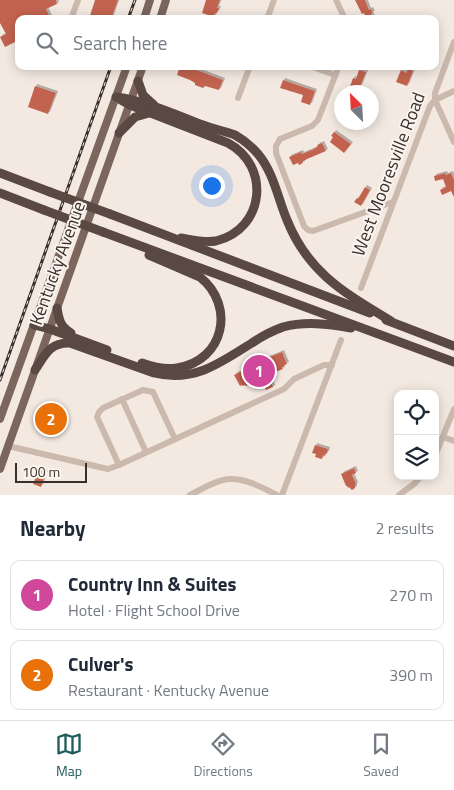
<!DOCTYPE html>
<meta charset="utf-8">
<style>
:root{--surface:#fff;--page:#f2f2f3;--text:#1f2937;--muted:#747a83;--line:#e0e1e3;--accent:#225b5b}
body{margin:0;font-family:"Titillium Web",sans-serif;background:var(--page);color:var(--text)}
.controls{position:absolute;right:15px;bottom:15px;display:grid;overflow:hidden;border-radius:10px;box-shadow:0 2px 12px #0003}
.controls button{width:45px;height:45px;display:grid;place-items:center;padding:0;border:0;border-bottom:1px solid var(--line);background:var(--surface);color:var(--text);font:25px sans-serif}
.compass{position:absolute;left:334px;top:85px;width:45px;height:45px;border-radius:50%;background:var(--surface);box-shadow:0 2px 12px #0003;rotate:336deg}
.scale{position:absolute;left:15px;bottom:12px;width:72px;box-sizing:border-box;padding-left:5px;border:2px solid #3a2f2b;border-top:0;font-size:14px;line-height:18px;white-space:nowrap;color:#3a2f2b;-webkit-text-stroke:4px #faf4ee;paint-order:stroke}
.you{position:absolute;left:211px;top:185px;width:18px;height:18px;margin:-12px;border:4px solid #fff;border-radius:50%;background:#1a73e8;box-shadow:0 0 0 8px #1a73e833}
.badge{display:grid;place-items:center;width:32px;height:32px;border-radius:50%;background:var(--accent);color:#fff;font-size:16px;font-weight:700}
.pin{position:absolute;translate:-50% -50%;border:2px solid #fff;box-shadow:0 1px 5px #0006}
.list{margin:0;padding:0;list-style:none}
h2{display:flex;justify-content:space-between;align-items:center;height:65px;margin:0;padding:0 20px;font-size:21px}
h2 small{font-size:16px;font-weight:400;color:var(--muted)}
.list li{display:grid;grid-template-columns:32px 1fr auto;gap:15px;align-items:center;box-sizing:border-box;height:70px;margin:0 10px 10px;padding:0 10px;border:1px solid var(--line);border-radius:10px}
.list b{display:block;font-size:19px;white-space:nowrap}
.list p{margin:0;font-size:16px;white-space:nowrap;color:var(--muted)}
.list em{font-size:16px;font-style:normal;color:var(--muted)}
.icon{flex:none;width:28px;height:28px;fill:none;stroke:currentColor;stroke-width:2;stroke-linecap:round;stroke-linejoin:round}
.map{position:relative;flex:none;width:454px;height:495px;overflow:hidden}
.search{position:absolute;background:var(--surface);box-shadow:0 2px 12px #0003;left:15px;right:15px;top:15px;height:55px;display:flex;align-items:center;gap:12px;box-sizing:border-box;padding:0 18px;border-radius:10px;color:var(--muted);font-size:19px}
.sheet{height:225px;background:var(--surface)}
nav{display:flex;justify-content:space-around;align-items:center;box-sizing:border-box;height:70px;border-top:1px solid var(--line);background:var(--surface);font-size:14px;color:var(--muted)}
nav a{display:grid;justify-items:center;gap:2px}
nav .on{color:var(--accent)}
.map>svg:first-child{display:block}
</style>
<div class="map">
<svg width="454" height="495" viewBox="0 0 454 495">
<defs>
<filter id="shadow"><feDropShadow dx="2" dy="-2" stdDeviation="0" flood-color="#0004"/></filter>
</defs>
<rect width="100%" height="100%" fill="#f3e9e1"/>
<g fill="#c26450" filter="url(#shadow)">
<path d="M0,0H56L57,4L46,9L51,19H19V40L5,47L0,37L6,34L0,23Z"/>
<path d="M95,0H118L111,19H89Z"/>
<path d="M206,0H220L217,8H219L217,13H215L214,17L202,13Z"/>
<path d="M355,0H365L369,10L371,9L373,13H371L373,19H366L364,13L362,14Z"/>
<path d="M182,66L193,69H194L223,80L219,90L205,86L203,88L195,85V83L190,80L177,75L179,69H181Z"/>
<path d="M408,69L413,71L407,86L396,82L401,70L406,73Z"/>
<path d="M359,70L366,72L360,87L358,86L356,92H348L353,78L356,79Z"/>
<path d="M283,80L315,91L310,105L301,102L303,95L280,88Z"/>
<path d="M35,86L56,93L48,114L28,107Z"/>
<path d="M334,132L351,144L344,153L330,142L333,137L331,136Z"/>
<path d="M322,143L326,151L307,159L302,162L303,163L299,165L298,163L293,165L289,157L301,152L302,154L314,149L318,146L317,145Z"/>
<path d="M445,173L446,175L451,173L454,180V197L451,191L442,195L440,190L446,187L443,179L435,181L434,176Z"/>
<path d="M365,187L370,190L361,206L354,202L357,198L358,199Z"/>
<path d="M282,352L287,364L284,365L285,366L282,367L283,369L273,373L274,377L270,379L273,387L266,390L262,382L258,385L256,381L246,386L245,385L243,386L242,385L240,386L234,375L244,370V369L250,366V367L265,360V359Z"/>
<path d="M50,404L61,408L57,421H56L52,431L42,427L45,417H44Z"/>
<path d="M315,445L328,449L327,453H326L325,456L323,455L322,459L315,457L316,454L312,453Z"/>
<path d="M354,468L356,473L352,475L356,484L355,485V488L352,490L349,487L348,488L347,486H346L341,474Z"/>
<path d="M39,469L46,472L41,487L33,484Z"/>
</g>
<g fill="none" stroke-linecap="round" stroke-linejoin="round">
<g stroke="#cbb9ad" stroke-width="6">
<path d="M336,0L345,19"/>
<path d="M71,19L78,0"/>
<path d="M267,19L274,0"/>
<path d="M310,66L335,75"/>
<path d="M339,66L318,120L312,126L280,139L276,146V153L304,226L308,230L313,231L393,202"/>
<path d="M238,98L250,66"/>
<path d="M435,100L454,142"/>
<path d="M435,100L454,91"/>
<path d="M361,288L430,106L435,100V93L454,42"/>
<path d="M122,399L146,452"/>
<path d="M443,437L454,441"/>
<path d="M8,446L108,469L119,465L284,389L294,379L324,365H332"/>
<path d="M435,456L454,409"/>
<path d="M119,465L97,417L99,412L103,408L143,390L153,392L175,439"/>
<path d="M190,495C202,489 216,480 229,479C246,478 263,488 277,495"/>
<path d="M282,495L341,340"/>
<path d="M399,495L414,484L421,476"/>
</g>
<g stroke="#7b655d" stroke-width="8">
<path d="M144,19L150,0"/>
<path d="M160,19L166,0"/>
<path d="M0,419L127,66"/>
<path d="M0,469L143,66"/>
</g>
<g stroke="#5a4843" stroke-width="9">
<path d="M138,81L143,95L154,105"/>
<path d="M116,97C146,101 174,114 203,125C213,129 225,131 235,135C244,140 252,147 258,154C274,173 278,199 287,220C308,273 345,293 391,321"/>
<path d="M121,100L130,105L228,143C271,166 265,229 216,241C204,243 193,240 181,238"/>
<path d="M119,133L135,117L149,113"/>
<path d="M0,173L50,192"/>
<path d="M0,193L44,210"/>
<path d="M110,214L370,313"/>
<path d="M103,232L454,362"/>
<path d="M57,308C59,320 60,326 71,333"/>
<path d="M386,320L454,346"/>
<path d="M34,325L50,329L107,350"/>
<path d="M142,363C153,367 165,370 177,368C224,361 236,306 200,277L149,255"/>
<path d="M35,370C45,355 50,342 70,343L154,373C195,383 219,363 252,343C262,336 272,331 283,327C306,321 328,324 351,328"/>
</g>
<defs>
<g id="rail">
<path d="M128,19L135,0"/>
<path d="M0,380L111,66"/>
</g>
</defs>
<use href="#rail" stroke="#3a2f2b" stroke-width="3"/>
<use href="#rail" stroke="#faf4ee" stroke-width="1" stroke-dasharray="4" stroke-linecap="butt"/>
<g stroke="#5a4843" stroke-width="9">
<path d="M50,192L110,214"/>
<path d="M44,210L103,232"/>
</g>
</g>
<g text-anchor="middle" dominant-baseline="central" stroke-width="4" stroke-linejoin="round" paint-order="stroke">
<g font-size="18" fill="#3a2f2b" stroke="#faf4ee">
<text transform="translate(388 174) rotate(-69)">West Mooresville Road</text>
<text transform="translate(57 263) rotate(-70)">Kentucky Avenue</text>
</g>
</g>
</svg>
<div class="controls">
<button><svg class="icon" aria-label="locate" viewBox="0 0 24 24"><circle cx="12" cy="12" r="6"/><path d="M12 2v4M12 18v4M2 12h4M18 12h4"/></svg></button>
<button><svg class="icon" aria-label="layers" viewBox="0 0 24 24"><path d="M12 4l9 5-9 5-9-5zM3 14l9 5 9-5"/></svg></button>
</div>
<svg class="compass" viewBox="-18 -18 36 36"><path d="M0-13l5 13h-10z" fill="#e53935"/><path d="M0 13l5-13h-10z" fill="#747a83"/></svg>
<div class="scale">100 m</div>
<div class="you"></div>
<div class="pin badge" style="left:259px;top:371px;background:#d1479c">1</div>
<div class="pin badge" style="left:51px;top:419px;background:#e8710a">2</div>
<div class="search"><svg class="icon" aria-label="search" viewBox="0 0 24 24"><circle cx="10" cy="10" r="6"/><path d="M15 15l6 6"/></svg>Search here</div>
</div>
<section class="sheet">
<h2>Nearby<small>2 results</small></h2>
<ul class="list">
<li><span class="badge" style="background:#d1479c">1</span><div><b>Country Inn &amp; Suites</b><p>Hotel · Flight School Drive</p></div><em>270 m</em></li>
<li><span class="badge" style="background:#e8710a">2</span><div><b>Culver's</b><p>Restaurant · Kentucky Avenue</p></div><em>390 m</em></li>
</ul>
</section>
<nav>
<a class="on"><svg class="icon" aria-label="map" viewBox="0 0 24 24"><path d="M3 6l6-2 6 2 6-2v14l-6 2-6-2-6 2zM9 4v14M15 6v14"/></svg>Map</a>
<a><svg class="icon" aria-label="directions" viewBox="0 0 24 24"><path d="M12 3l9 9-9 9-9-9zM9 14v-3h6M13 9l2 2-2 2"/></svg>Directions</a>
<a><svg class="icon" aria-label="saved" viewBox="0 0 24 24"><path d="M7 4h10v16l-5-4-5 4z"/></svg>Saved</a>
</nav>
